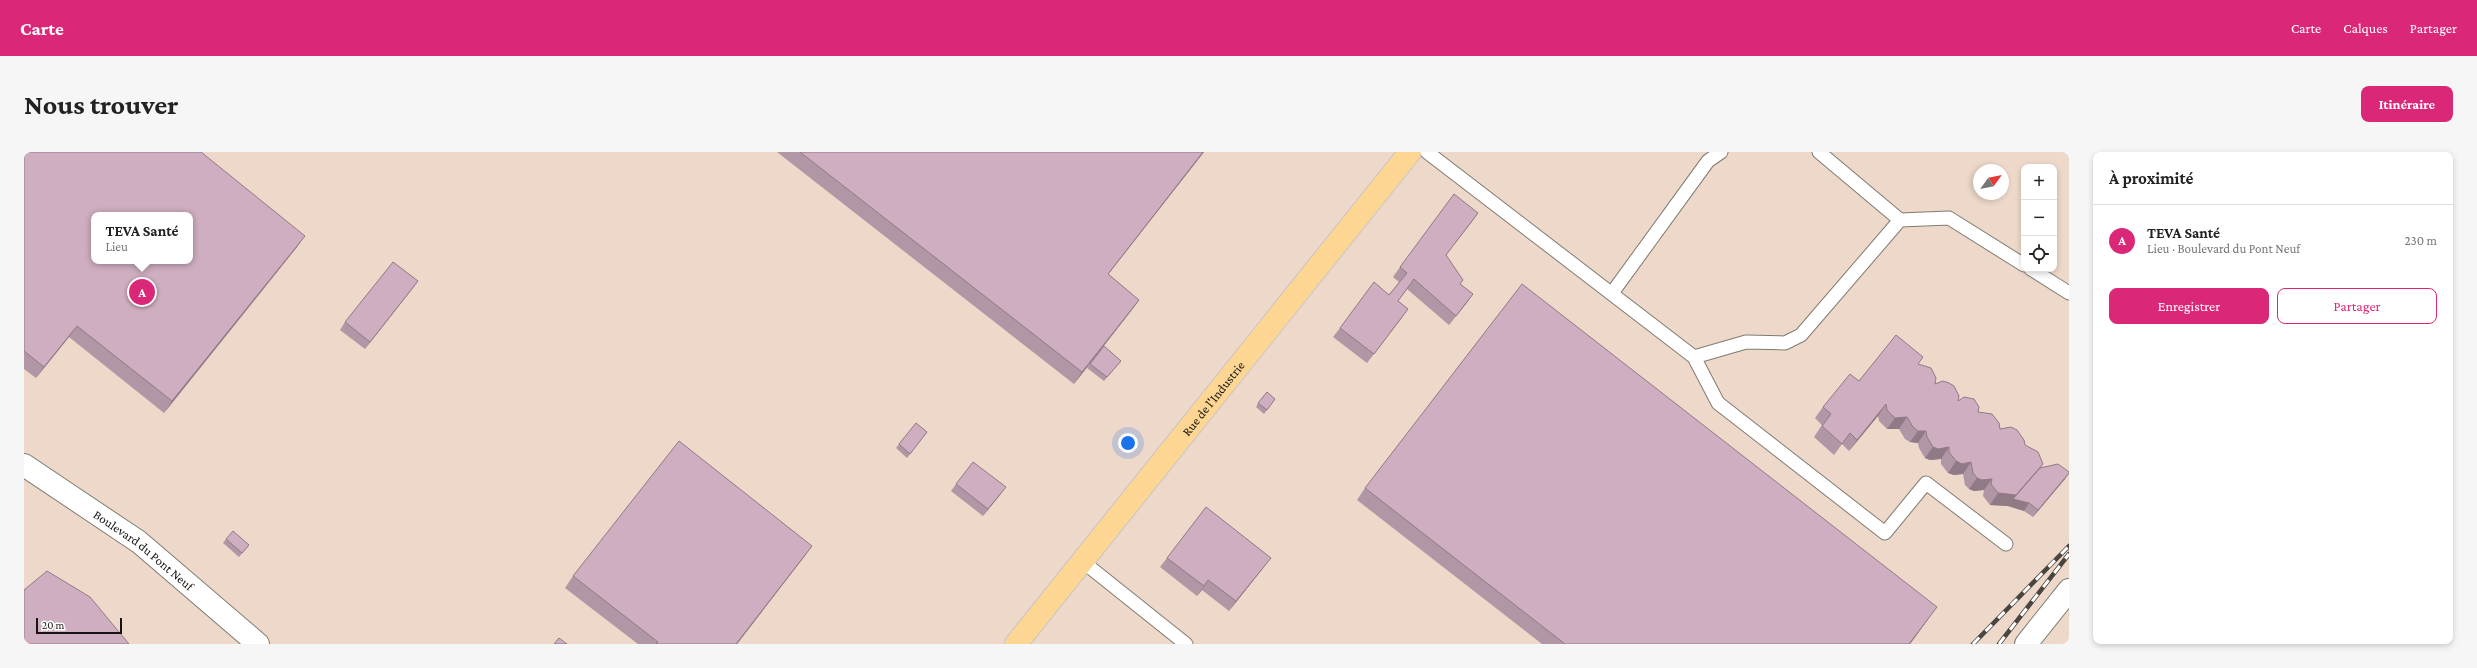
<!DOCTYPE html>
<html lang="fr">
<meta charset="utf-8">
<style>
:root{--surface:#fff;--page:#f6f6f6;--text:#222;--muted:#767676;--line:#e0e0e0;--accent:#db2777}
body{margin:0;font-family:"Crimson Pro",serif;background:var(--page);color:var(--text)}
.controls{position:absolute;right:12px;top:12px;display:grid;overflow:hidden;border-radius:8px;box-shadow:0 2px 6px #0003}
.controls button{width:36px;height:36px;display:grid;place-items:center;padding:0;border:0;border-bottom:1px solid var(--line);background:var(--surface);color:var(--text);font:20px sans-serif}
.compass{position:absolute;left:1949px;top:12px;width:36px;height:36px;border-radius:50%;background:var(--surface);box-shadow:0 2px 6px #0003;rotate:57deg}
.scale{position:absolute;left:12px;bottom:10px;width:86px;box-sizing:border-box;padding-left:4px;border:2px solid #161410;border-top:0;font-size:11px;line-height:14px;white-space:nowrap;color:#161410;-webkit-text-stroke:3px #fff;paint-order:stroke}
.you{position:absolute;left:1104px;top:291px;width:14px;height:14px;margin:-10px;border:3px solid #fff;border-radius:50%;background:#1a73e8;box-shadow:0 0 0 6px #1a73e833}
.badge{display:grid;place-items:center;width:26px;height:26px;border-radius:50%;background:var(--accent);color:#fff;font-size:13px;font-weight:700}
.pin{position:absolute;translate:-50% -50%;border:2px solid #fff;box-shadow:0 1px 4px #0006}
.popup{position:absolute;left:67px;top:60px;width:102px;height:52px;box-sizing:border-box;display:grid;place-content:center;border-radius:8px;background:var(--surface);filter:drop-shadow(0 1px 3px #0005);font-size:13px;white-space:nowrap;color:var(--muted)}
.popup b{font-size:15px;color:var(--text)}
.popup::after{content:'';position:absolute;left:50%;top:100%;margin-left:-8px;border:8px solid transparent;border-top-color:var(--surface)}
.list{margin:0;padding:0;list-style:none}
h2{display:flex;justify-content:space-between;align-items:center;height:52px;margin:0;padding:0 16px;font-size:17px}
h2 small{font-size:13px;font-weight:400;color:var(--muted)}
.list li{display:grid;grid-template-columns:26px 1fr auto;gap:12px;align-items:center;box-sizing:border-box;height:72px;padding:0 16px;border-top:1px solid var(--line)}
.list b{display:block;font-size:15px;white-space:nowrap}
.list p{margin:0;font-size:13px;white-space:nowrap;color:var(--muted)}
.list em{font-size:13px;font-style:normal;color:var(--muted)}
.actions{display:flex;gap:8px;padding:12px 16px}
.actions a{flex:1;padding:9px 0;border:1px solid var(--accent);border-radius:8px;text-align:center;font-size:14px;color:var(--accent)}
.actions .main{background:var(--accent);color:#fff}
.icon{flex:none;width:22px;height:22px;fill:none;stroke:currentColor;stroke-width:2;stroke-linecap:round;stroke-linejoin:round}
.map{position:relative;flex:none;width:2045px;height:492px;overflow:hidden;border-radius:8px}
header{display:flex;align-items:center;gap:24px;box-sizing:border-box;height:56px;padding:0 20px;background:var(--accent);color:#fff}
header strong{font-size:19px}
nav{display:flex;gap:22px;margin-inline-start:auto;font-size:14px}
.intro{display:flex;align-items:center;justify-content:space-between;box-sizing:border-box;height:96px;padding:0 24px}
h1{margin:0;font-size:28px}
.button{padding:10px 18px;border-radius:8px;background:var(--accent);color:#fff;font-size:14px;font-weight:700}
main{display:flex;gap:24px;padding:0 24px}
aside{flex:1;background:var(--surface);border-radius:8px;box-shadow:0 2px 6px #0003}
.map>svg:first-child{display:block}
</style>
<header>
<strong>Carte</strong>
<nav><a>Carte</a><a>Calques</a><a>Partager</a></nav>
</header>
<div class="intro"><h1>Nous trouver</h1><a class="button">Itinéraire</a></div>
<main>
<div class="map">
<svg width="2045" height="492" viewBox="0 0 2045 492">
<rect width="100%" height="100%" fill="#eae7d9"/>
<path fill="#edd8ca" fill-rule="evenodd" d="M0,0H2045V492H0ZM2000,15H2030V117H2000ZM1955,18H1979V42H1955ZM70,63H166V109H70Z"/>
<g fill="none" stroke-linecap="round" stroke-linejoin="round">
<defs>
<g id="lane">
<path d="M1403,0L1670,205L1694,251L1861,381L1902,331L1982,392"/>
<path d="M1795,0L1876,68"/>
<path d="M2007,117L2045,141"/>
<path d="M1588,141L1684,9L1697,0"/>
<path d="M1670,205L1722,190L1761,191L1777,183L1876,68L1925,66L2000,113"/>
<path d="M1058,409L1162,492"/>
</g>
<path id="street" d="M2002,492L2045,438"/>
<g id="secondary">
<path id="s1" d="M0,313L115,390L234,492"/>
</g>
<g id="primary">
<path id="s2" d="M992,492L1386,0"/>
</g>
</defs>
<use href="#lane" stroke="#7f7c71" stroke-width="15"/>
<use href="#street" stroke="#7f7c71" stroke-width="24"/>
<use href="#secondary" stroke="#7f7c71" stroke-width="24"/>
<use href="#primary" stroke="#c7c7c6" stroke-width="24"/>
<use href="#lane" stroke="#fff" stroke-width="13"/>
<use href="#street" stroke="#fff" stroke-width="22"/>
<use href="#secondary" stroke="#fff" stroke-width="22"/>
<use href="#primary" stroke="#fcd692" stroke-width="22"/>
<defs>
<g id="rail">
<path d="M1949,492L2045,394"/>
<path d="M1975,492L2045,402"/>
</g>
</defs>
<use href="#rail" stroke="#48463f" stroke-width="4.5"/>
<use href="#rail" stroke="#fff" stroke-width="3" stroke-dasharray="9" stroke-linecap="butt"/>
</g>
<g fill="#b196a5">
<path d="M0,0L273,95L140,261L45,185L12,226L0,217Z"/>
<path d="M753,0H1180L1084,122L1115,148L1107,159L1050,232Z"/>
<path d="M1454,61L1422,103L1436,132L1449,142L1425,173L1383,137L1374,149L1384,157L1343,211L1309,185L1316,176L1365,143L1375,130L1369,125L1376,115Z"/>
<path d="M394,129L341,197L316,178L321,170Z"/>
<path d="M1097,209L1080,229L1063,216L1066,212Z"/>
<path d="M1895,212L1911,232L1934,249L1954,260L1976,277L2001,293L2019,312L2016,316L2045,321L2041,327L2009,365L2000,359L1984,354L1966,353L1959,344L1960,338L1950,339L1945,337L1941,333L1939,322L1930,323L1924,321L1917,312V307L1906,308L1901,306L1895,296L1894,291L1886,290L1881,287L1875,277H1863L1855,269L1854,264L1825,299L1818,292L1810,303L1790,285L1798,273L1791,266L1799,255L1835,229Z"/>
<path d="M1251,247L1240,262L1232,255L1234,251Z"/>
<path d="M903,280L883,306L872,296L875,292Z"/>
<path d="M932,332L976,343L959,364L927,339Z"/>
<path d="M1341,336L1905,466L1886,492H1518L1333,348Z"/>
<path d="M202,387L225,393L215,405L199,391Z"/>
<path d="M788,394L780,405L713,492H614L541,436L549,424Z"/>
<path d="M1143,406L1240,415L1205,459L1178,438L1173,444L1136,415Z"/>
</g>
<g fill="#907a86">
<path d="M1179,0H1180L1076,133L1084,122Z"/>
<path d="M1454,61L1447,71L1415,112L1422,103Z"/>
<path d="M281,84L273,95L140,261L148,249Z"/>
<path d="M394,129L389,136L341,197L346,190Z"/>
<path d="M1449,142L1442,152L1425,173L1432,164Z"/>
<path d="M1115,148L1107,159L1050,232L1058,220Z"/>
<path d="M1384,157L1377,167L1343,211L1350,202Z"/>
<path d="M53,174L45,185L12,226L20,215Z"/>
<path d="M1862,252L1854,264L1825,299L1833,288Z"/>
<path d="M1883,265L1875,277H1863L1871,266Z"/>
<path d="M1894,279H1902L1894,291L1886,290Z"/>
<path d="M1909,295H1925L1917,307L1906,308L1901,306Z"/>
<path d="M1932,309L1947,310L1939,322L1930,323L1924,321Z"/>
<path d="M2019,312L2011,323L2005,351L2000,359L1984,354L1966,353L1974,341Z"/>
<path d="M2045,321L2041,327L2009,365L2014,358Z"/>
<path d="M1953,326L1968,327L1960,338L1950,339L1945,337Z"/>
<path d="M982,335L976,343L959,364L964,357Z"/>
<path d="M788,394L780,405L713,492H712Z"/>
<path d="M1247,406L1240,415L1205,459L1212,449Z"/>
<path d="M1184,428L1178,438L1173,444L1180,434Z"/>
<path d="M1913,455L1886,492H1885Z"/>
</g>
<g fill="#ceaec0" stroke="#907a86" fill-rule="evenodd">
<path d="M0,0H177L281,84L148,249L53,174L20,215L0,199ZM70,63H166V109H70Z"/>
<path d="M776,0H1179L1084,122L1115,148L1058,220Z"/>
<path d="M1430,42L1454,61L1422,103L1439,128L1436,132L1449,142L1432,164L1390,127L1374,149L1384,157L1350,202L1316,176L1350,130L1365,143L1383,121L1376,115Z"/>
<path d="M369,110L394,129L346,190L321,170Z"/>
<path d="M1498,132L1913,455L1885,492H1541L1341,336Z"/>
<path d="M1872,183L1899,205L1894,212L1907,216L1912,226L1911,232L1919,229L1925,231L1930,234L1935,244L1934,249L1940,245L1950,247L1955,255L1954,260L1968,262L1975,271L1976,277L1987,275L1993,278L2000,288L2001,293L2014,300L2019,312L1992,343L1974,341L1967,332L1968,327L1958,328L1953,326L1949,321L1947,310L1938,312L1932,309L1925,300V295L1914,297L1909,295L1903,285L1902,279H1894L1889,275L1883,265L1871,266L1863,258L1862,252L1833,288L1826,281L1818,292L1798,274L1807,262L1799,255L1826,222L1835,229Z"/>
<path d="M1080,194L1097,209L1083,225L1066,212Z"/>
<path d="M1243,240L1251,247L1243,258L1234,251Z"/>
<path d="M892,271L903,280L886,302L875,292Z"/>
<path d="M655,289L788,394L712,492H632L634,490L549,424Z"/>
<path d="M949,310L982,335L964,357L932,332Z"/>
<path d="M2034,312L2045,320V321L2014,358L2005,351L1989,347L2016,316Z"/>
<path d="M1182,355L1247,406L1212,449L1184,428L1180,434L1143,406Z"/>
<path d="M209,379L225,393L218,401L202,387Z"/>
<path d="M23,419L66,445L105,492H0V438Z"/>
<path d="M535,486L543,492H530Z"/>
</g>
<g text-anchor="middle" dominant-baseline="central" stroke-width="4" stroke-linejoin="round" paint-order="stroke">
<g font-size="13" fill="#161410" stroke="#fff">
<text stroke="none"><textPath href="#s2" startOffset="315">Rue de l'Industrie</textPath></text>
<text stroke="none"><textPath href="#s1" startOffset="147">Boulevard du Pont Neuf</textPath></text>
</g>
</g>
</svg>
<div class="controls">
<button>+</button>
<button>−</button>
<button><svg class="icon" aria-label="locate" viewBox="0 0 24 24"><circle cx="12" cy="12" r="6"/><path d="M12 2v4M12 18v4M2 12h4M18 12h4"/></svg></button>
</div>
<svg class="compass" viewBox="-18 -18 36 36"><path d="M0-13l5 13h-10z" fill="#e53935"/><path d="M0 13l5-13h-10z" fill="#767676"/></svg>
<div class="scale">20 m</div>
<div class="you"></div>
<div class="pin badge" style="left:118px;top:140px">A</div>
<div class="popup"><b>TEVA Santé</b>Lieu</div>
</div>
<aside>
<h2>À proximité<small></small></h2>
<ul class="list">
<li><span class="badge">A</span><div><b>TEVA Santé</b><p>Lieu · Boulevard du Pont Neuf</p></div><em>230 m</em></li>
</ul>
<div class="actions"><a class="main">Enregistrer</a><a>Partager</a></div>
</aside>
</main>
